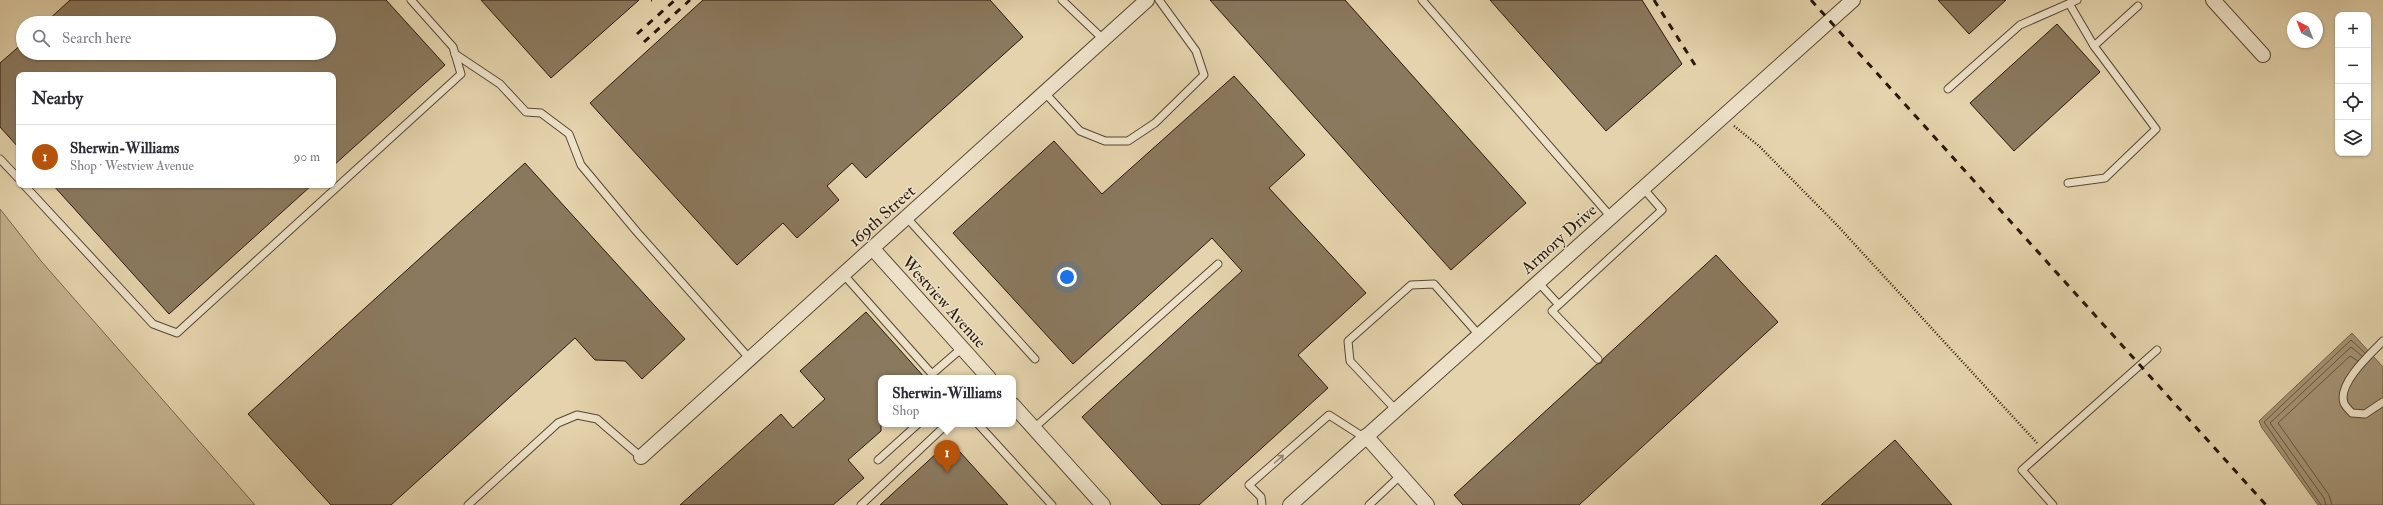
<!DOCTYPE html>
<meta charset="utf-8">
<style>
:root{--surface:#fff;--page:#f7f7f7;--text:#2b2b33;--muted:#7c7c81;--line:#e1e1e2;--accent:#b45309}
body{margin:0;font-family:"IM FELL Double Pica",serif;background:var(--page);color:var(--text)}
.controls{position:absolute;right:12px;top:12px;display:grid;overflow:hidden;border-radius:8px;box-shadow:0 1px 3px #0004}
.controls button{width:36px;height:36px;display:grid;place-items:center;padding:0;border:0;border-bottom:1px solid var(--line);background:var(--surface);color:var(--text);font:20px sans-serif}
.compass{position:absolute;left:2287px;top:12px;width:36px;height:36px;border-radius:50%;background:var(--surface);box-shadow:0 1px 3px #0004;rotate:318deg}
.you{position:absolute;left:1067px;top:277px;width:14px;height:14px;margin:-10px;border:3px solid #fff;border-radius:50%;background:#1a73e8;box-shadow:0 0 0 6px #1a73e833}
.badge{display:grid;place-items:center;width:26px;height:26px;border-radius:50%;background:var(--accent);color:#fff;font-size:13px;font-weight:700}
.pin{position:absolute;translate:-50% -33px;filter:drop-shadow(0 1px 2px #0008)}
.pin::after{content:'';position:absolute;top:21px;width:14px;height:12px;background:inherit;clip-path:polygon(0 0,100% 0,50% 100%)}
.popup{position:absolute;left:878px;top:375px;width:138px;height:52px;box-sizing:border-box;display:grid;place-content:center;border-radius:8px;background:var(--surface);filter:drop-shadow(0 1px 3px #0005);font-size:13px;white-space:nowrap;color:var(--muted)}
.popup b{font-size:15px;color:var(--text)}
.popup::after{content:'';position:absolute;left:50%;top:100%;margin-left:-8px;border:8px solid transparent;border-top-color:var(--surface)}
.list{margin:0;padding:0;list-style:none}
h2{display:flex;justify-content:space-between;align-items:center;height:52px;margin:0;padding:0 16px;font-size:17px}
h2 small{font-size:13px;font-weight:400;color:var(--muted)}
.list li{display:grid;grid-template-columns:26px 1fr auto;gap:12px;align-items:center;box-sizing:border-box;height:64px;padding:0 16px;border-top:1px solid var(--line)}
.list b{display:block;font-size:15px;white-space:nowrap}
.list p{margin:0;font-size:13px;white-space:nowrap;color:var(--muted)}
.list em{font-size:13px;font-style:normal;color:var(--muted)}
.icon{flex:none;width:22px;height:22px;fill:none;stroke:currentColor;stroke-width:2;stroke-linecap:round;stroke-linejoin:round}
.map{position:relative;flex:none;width:2383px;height:505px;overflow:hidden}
.search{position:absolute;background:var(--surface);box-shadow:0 1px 3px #0004;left:16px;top:16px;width:320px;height:44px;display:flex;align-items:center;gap:10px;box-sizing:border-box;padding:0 14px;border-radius:22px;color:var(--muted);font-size:15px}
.panel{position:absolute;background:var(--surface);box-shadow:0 1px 3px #0004;left:16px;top:72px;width:320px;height:116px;border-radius:8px}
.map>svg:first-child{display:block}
</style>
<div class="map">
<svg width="2383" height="505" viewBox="0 0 2383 505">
<rect width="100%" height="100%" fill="#e4d3ac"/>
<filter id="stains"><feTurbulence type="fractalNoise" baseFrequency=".005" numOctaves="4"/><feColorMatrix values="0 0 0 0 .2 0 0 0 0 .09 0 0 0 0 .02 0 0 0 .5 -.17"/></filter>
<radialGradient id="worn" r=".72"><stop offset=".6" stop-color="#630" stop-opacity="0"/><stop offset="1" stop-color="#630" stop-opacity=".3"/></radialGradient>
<path fill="#c4b390" stroke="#76664c" d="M0,209L41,261L255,505H0Z"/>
<path fill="#a49375" stroke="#73624a" d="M2352,333L2383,367V505H2318L2262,428L2259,421Z"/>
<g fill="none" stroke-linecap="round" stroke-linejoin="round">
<g stroke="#66563f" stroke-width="1">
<path d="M2321,505L2264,422L2351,340L2365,353"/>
<path d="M2326,505L2324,498L2270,423L2351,347L2362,356"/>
<path d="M2332,505L2329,495L2278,423L2350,356L2358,361"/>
</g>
</g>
<g fill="#8a795e" stroke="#291809">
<path d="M70,0H386L445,65L333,166V75H19V148L0,127V63L23,43V53H329V23H45Z"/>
<path d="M481,0H639L551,78Z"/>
<path d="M703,0H990L1023,37L866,178L852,163L827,186L839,200L797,238L783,223L737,265L590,103Z"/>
<path d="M1210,0H1345L1526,203L1451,270Z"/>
<path d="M1490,0H1642L1682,64L1606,131Z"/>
<path d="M1938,0H2006L1969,34Z"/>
<path d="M2057,24L2100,72L2014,151L1970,103Z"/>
<path d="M1234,76L1305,155L1269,188L1366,293L1298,355L1328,388L1199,505H1162L1082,417L1242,271L1212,238L1073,364L953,233L1054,141L1102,194Z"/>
<path d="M525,163L685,339L642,379L625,361L595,360L575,338L391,505H331L248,414Z"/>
<path d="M53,185H312L169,314Z"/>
<path d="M1716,255L1778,322L1579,505H1463L1454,495L1597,364L1601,363L1603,359Z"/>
<path d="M866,312L925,378H881V431L848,460L864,478L833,505H680L781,414L793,428L825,399L800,371Z"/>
<path d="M1895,440L1952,505H1821Z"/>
<path d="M950,441L1008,505H880Z"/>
</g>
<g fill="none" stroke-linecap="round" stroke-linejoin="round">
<defs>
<g id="service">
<path d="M1062,0L1103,39"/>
<path d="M1422,0L1611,217"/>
<path d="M2070,5L2094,46L2138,6"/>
<path d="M455,54L500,84L526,112L541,113L569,134L581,165L637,232L750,359"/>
<path d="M1948,89L2020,25L2077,0"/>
<path d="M1045,93L1080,131L1105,141H1128L1155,123L1204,75L1196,51L1159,0"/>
<path d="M0,159L19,179"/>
<path d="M2068,183L2105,178L2156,129L2094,46"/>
<path d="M24,185L153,324L177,333L461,74L453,47L411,0"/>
<path d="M907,218L1035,359"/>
<path d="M844,275L932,374L962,348"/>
<path d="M1538,282L1558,304"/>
<path d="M2383,341C2371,353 2337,384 2344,403C2345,406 2349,410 2352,413L2365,414L2383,402"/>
<path d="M1598,359L1552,311L1662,210L1643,188"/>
<path d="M1396,410L1350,361L1348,341L1411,285L1434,284L1479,335"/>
<path d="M978,424L1052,505"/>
<path d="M1034,428L1218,264"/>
<path d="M878,460L918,424"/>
<path d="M468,505L558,423L577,415L597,419L641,457"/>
<path d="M861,505L947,424"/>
<path d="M1262,505L1261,497L1249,485L1329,415L1365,438"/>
<path d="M1369,505L1401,475"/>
<path d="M2053,505L2022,470L2157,350"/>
</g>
<g id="minor">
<path d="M2213,0L2263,55"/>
<path d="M873,249L989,378"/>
<path d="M1013,405L1103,505"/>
<path d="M1366,436L1427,505"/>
<path d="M641,457L1147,0"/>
<path d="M1290,505L1853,0"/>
</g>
</defs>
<use href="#service" stroke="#584732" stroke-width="9"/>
<use href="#minor" stroke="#584732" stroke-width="16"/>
<path stroke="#291809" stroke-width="2.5" stroke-dasharray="1 2" stroke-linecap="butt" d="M1734,126L1759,146L1836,224L2037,443"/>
<use href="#service" stroke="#ede2c9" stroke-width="7"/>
<use href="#minor" stroke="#ede2c9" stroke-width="14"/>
<g stroke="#291809" stroke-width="3" stroke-dasharray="7 7" stroke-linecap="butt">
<path d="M651,0H652"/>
<path d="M1654,0L1695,65"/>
<path d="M1811,0L2266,505"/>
<path d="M637,34L675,0"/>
<path d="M644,42L690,0"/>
</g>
</g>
<defs><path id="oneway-shaft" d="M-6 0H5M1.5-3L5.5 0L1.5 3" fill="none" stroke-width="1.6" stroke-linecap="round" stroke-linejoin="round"/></defs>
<use stroke="#958773" href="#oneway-shaft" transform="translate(1279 459) rotate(-42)"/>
<g text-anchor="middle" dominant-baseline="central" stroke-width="3" stroke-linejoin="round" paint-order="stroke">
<g font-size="17" fill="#291809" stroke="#ede2c9">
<text transform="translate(882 216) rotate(-42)">169th Street</text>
<text transform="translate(1559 239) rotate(-42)">Armory Drive</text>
<text transform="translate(944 302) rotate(48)">Westview Avenue</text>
</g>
</g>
<rect width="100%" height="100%" filter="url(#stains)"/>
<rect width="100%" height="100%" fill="url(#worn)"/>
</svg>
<div class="controls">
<button>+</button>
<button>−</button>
<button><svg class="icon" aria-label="locate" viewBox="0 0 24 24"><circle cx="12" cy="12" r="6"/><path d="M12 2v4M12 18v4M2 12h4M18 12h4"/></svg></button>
<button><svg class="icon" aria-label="layers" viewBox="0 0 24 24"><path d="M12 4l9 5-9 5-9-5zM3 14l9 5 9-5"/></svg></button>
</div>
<svg class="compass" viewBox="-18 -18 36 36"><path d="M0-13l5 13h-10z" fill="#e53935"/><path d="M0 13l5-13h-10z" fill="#7c7c81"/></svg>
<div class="you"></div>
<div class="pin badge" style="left:947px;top:473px">1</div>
<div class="popup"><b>Sherwin-Williams</b>Shop</div>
<div class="search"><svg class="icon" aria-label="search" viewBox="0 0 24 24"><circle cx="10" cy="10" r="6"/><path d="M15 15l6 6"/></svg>Search here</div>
<section class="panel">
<h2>Nearby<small></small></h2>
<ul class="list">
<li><span class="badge">1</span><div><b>Sherwin-Williams</b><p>Shop · Westview Avenue</p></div><em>90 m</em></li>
</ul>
</section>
</div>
